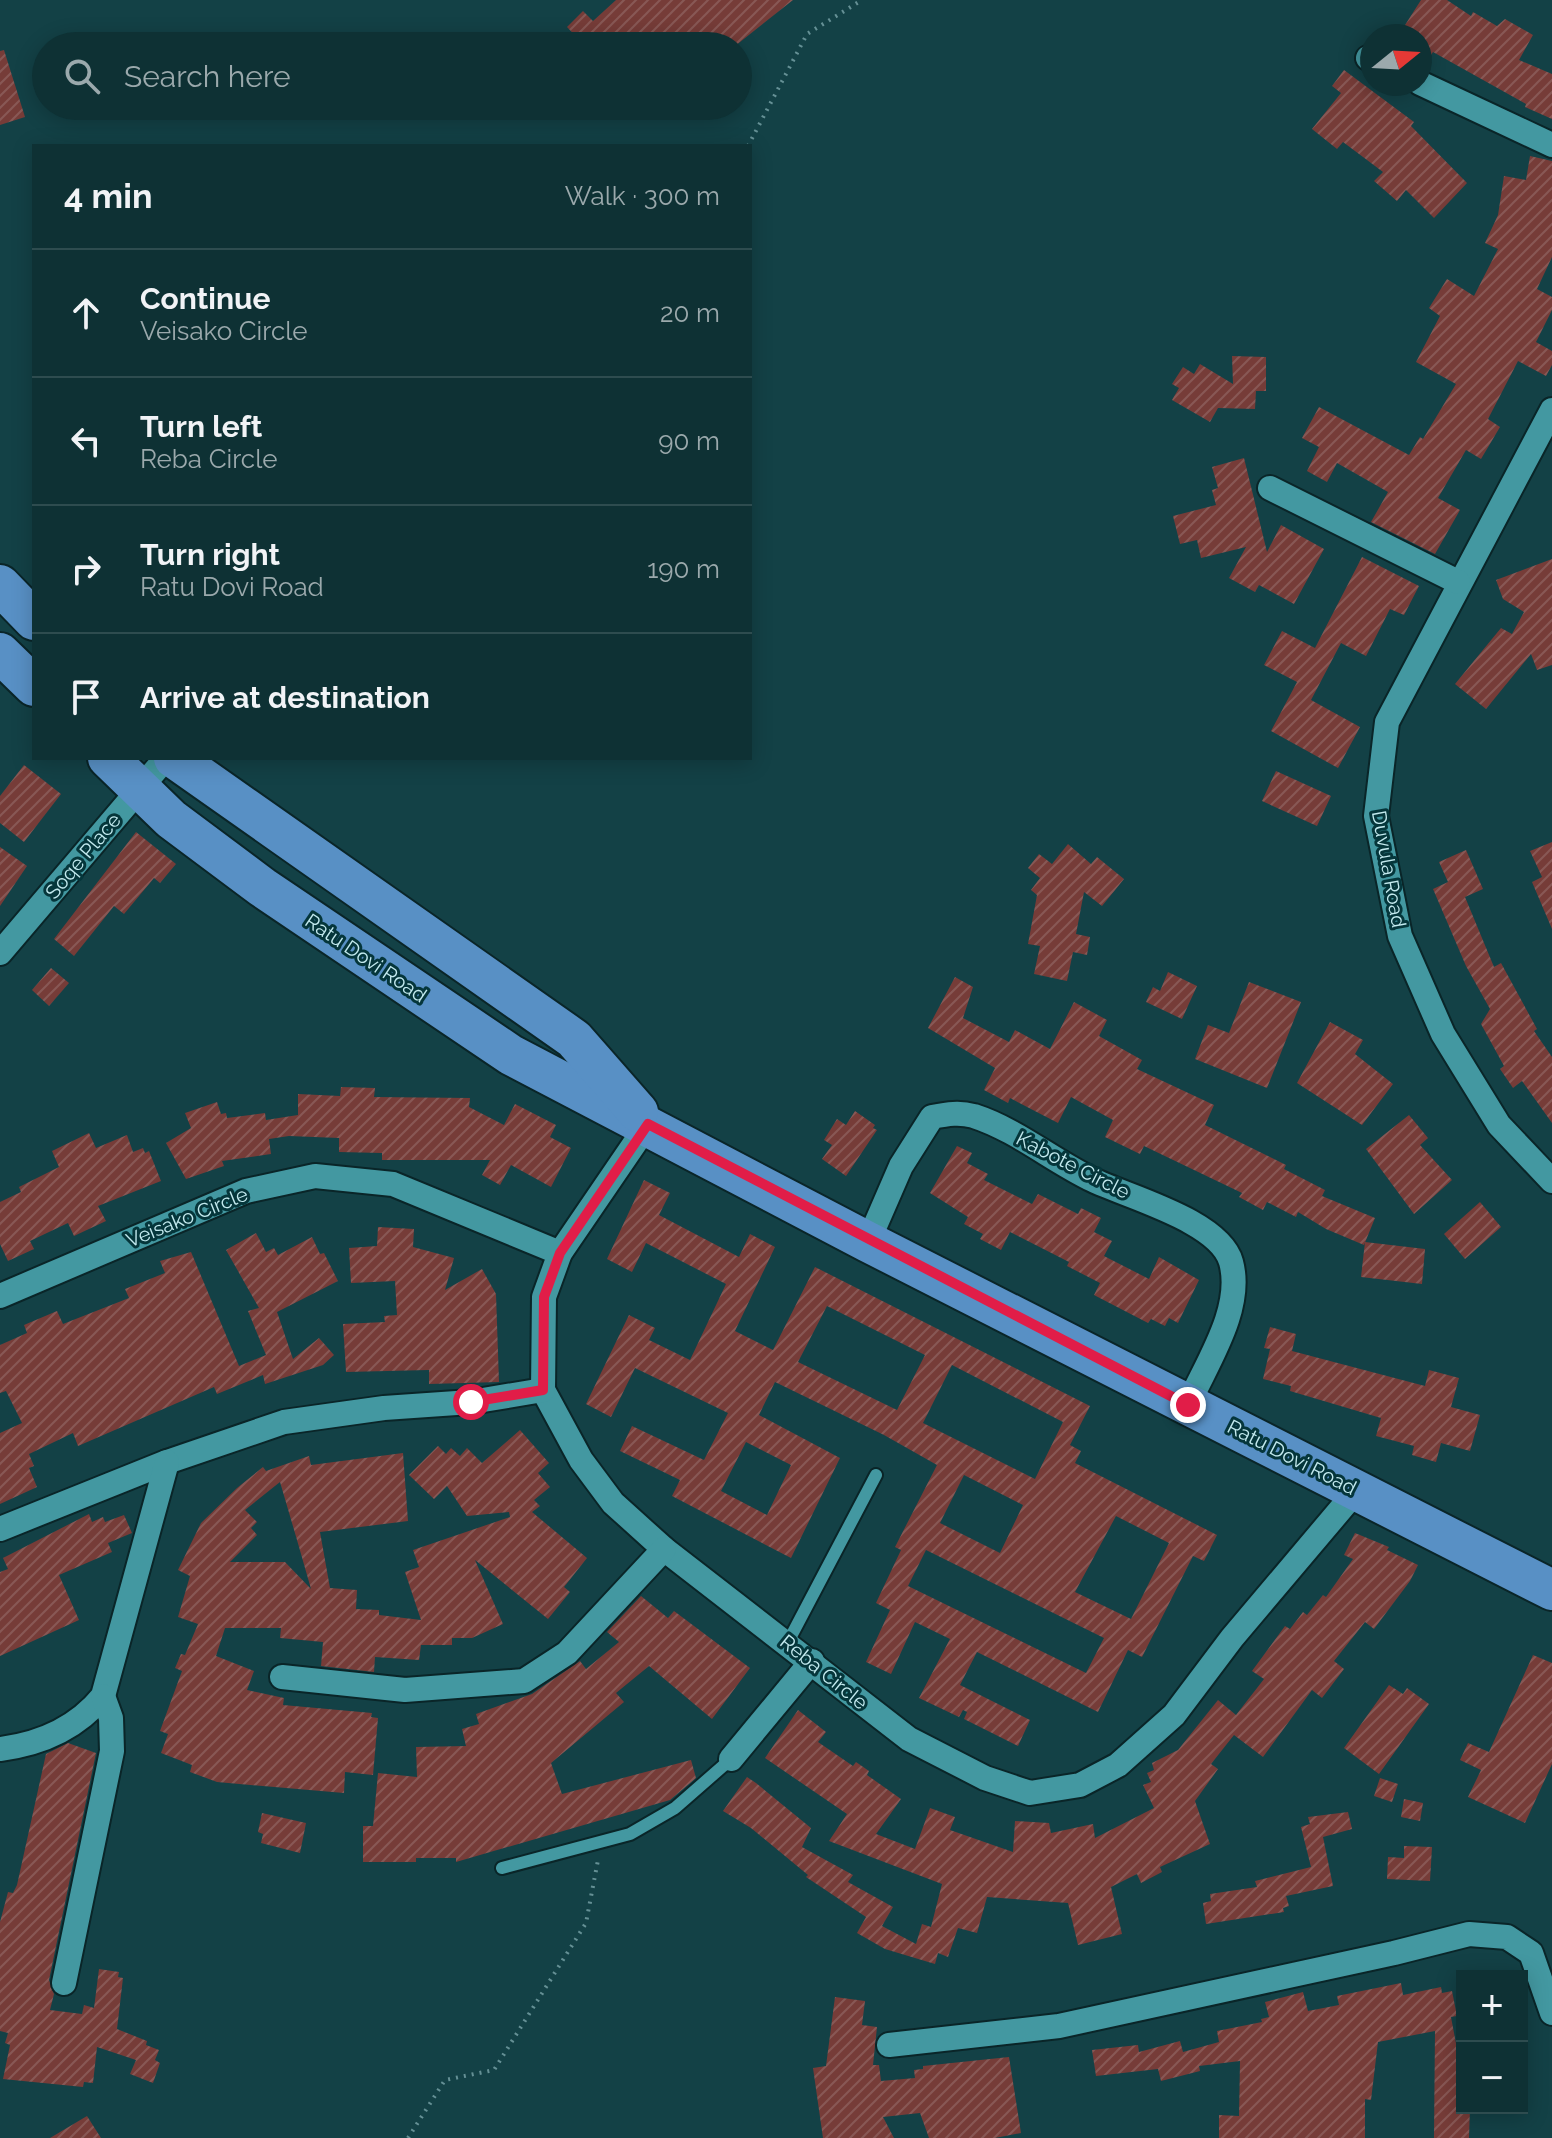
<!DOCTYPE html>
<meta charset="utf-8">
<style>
:root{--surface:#0e3134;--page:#1c3d40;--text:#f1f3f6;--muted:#9ba9ac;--line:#2e4c4f}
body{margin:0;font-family:Raleway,sans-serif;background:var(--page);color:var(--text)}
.controls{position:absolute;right:24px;bottom:24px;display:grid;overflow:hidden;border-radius:0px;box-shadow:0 4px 20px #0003}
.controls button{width:72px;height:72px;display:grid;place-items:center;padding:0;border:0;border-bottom:2px solid var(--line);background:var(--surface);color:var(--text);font:40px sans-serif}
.compass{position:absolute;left:1360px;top:24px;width:72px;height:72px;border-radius:50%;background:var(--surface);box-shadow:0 4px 20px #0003;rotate:72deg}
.stop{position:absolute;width:24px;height:24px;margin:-18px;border:6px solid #e11d48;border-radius:50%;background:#fff}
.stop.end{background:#e11d48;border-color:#fff;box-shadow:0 2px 8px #0008}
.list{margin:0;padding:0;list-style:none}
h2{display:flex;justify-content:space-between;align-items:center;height:104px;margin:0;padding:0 32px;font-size:34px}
h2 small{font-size:26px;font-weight:400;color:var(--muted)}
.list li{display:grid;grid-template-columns:52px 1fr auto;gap:24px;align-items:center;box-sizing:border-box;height:128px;padding:0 32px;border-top:2px solid var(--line)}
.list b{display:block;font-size:30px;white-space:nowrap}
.list p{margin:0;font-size:26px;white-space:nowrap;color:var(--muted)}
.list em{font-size:26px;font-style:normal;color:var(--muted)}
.icon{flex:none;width:44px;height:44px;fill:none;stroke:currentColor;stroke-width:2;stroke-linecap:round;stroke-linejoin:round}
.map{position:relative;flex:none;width:1552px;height:2138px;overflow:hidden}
.search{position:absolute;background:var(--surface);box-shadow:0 4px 20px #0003;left:32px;top:32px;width:720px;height:88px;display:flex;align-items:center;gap:20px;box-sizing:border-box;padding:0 28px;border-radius:44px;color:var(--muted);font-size:30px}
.panel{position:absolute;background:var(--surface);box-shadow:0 4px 20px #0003;left:32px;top:144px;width:720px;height:616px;border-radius:0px}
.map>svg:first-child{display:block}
</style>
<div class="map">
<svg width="1552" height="2138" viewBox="0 0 1552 2138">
<defs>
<pattern id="building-hatch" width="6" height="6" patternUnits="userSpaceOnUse" patternTransform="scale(2)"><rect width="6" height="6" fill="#763c38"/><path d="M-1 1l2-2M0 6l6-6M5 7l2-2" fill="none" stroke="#885855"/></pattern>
</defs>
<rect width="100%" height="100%" fill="#134146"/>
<g fill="url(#building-hatch)" fill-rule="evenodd">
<path d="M616,0H793L735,46H585L567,27L583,11L593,21Z"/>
<path d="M1421,0H1447L1471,16L1473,12L1497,26L1505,19L1533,35L1519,60L1552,74V119L1525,107L1526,104L1433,52L1431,55L1420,48V36H1398Z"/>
<path d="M4,50L25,117L0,125V51Z"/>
<path d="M1344,70L1414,122L1411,126L1467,183L1434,218L1406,190L1397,201L1374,181L1383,172L1343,142L1337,149L1312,129L1341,93L1332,86Z"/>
<path d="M1530,156L1552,161V257L1537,289L1552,297V310L1536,342L1552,351V365L1546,376L1518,361L1488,419L1500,427L1481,459L1466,450L1438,498L1460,510L1435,554L1371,522L1388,492L1337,463L1327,482L1307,471L1319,447L1302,438L1319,407L1409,455L1420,437L1423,439L1456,384L1416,362L1440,316L1429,308L1447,279L1474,296L1498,249L1485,243L1498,215L1504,176L1526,180Z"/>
<path d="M1232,356L1266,357V391H1256L1255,409L1218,408L1210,422L1172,400L1179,388L1172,384L1183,367L1194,374L1200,364L1233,384Z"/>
<path d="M1244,458L1267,552L1281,525L1324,549L1294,604L1259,585L1255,592L1229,578L1246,547L1201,558L1197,540L1180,544L1173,516L1216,505L1212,490L1218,488L1212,467Z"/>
<path d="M1362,557L1419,586L1404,615L1390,609L1366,656L1341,643L1311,700L1360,727L1338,768L1271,731L1297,682L1264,665L1282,631L1315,648Z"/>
<path d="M1552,559V665L1537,670L1531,654L1486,709L1455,684L1501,628L1512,634L1524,612L1503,599L1496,580Z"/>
<path d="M24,765L61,794L24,842L0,823V796Z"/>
<path d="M1276,771L1331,796L1317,826L1262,801Z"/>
<path d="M136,832L176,864L160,883L154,878L124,914L114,906L74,956L54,939Z"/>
<path d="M1552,842V929L1532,882L1542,877L1530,851Z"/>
<path d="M1068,844L1091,864L1097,857L1124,879L1102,906L1084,892L1076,934L1090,937L1087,955L1073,952L1067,981L1034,974L1040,946L1028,944L1037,895L1031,890L1040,878L1028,868L1039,854L1052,864Z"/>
<path d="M0,847L27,866L0,906Z"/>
<path d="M1466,850L1483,889L1465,897L1494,967L1501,963L1537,1029L1534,1031L1552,1057V1123L1522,1081L1513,1088L1500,1069L1504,1066L1481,1024L1490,1009L1466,966L1433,889L1448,882L1439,862Z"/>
<path d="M51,968L69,983L49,1006L32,990Z"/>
<path d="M1168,972L1197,986L1182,1019L1146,1002L1153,987L1160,991Z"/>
<path d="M955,977L973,987L963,1018L1009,1042L1015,1030L1050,1049L1074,1002L1107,1020L1099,1036L1142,1060L1137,1069L1214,1105L1205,1125L1286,1165L1284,1169L1325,1190L1322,1196L1375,1218L1364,1245L1326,1229L1298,1212L1296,1217L1267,1202L1263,1210L1239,1197L1242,1193L1144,1146L1140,1154L1105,1137L1113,1120L1071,1097L1058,1123L1010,1098L1008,1103L984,1090L995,1068L928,1028Z"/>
<path d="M1249,982L1301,1002L1267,1088L1195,1059L1208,1025L1229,1033Z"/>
<path d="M1330,1022L1363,1040L1355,1054L1393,1084L1362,1125L1297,1083Z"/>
<path d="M341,1087L375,1088L374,1097L470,1098L469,1107L504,1125L515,1104L556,1125L550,1137L571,1148L551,1187L511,1165L500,1185L482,1175L490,1160H382V1153L339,1152V1138L289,1136L269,1139L271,1154L222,1161L224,1166L186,1179L166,1143L191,1128L185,1113L217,1102L221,1114L226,1113L227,1118L265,1113L266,1120L298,1115V1094L340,1096Z"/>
<path d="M855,1111L875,1125L873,1128L877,1130L846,1176L822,1159L832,1145L824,1140L837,1119L846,1125Z"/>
<path d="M1409,1115L1428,1138L1420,1145L1452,1180L1414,1214L1366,1149Z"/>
<path d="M89,1133L96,1148L127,1135L133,1152L143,1148L145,1153L149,1151L161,1181L98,1206L106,1221L74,1236L68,1223L30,1241L34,1249L8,1261L0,1244V1202L21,1192L19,1187L59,1167L52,1151Z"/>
<path d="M957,1146L972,1153L967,1163L988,1174L984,1180L1032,1204L1038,1194L1078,1214L1081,1208L1101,1218L1094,1232L1112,1241L1104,1256L1149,1279L1159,1257L1199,1280L1178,1323L1169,1318L1165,1326L1151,1319L1148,1323L1094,1295L1100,1283L1067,1266L1069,1262L1010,1232L1001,1250L980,1239L983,1234L964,1224L968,1217L930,1193Z"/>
<path d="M644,1180L670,1193L659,1215L739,1257L750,1234L775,1247L735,1331L773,1350L815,1267L1090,1406L1070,1445L1081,1451L1075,1463L1217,1535L1204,1561L1193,1556L1142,1657L1128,1650L1098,1712L977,1652L960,1685L1030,1720L1018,1746L964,1719L967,1712L963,1710L959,1717L919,1698L950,1639L915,1622L891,1674L866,1662L890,1610L876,1603L901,1550L895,1547L937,1465L884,1435L775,1382L759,1415L840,1458L791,1558L672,1496L680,1480L620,1451L632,1426L704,1460L728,1413L635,1368L611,1417L586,1404L629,1315L655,1328L649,1340L690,1360L726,1284L646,1243L632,1272L607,1259ZM827,1306L925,1355L897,1410L798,1362ZM952,1365L1063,1422L1035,1479L923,1423ZM746,1442L791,1465L767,1515L721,1491ZM964,1475L1023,1505L1000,1553L940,1523ZM1116,1516L1169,1543L1131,1619L1075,1592ZM926,1550L1104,1638L1086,1673L908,1586Z"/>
<path d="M1480,1202L1501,1227L1465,1259L1444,1234Z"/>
<path d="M378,1227L414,1229L413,1247L454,1258L445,1290L482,1269L496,1294L499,1382L429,1384V1370L346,1372L343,1324L385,1322L384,1316L397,1315L395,1281L351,1283L349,1248L377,1246Z"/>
<path d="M256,1233L266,1252L274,1248L278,1255L312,1237L320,1254L324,1253L338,1281L277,1312L293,1359L319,1338L334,1355L323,1365L265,1384L263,1375L217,1394L214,1387L78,1446L73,1433L29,1454L34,1466L29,1468L37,1487L0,1504V1433L22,1423L6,1391L0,1393V1345L27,1333L24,1325L57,1311L63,1324L129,1298L125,1289L165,1273L160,1261L191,1252L239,1366L266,1355L248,1311L259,1308L226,1250Z"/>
<path d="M1365,1242L1425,1249L1422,1284L1361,1277Z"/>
<path d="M1270,1327L1296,1334L1292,1351L1425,1386L1429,1370L1459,1378L1451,1407L1480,1415L1470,1451L1441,1443L1436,1462L1412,1455L1414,1446L1376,1436L1381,1418L1290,1391L1291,1386L1263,1379L1270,1349L1264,1348Z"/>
<path d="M520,1430L549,1463L538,1473L550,1487L534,1500L540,1506L532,1512L587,1558L564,1587L570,1592L548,1619L475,1560L503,1624L472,1638H452V1645H421L419,1660L375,1657L374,1672L321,1666L323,1642L280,1638L281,1628H225L216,1656L254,1671L247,1690L284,1698L283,1705L372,1713L371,1717L378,1718L373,1775L345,1772L344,1793L217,1782L190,1772L192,1765L161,1753L168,1734L160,1731L182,1671L175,1668L181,1654L185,1655L198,1624L178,1617L190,1576L178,1570L201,1523L237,1488L263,1467L266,1471L309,1456L311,1465L403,1453L408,1521L320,1532L330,1588L357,1590L356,1609L379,1610V1615L421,1620L405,1572L419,1567L413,1550L510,1517L509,1512L467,1516L447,1486L434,1499L409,1475L438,1446L446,1454L451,1448L460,1456L467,1448L482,1463ZM280,1482L297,1540L311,1589L285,1562H230L257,1535L251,1528L257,1522L245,1510Z"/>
<path d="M89,1514L92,1522L103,1517L105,1522L124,1515L132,1533L108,1543L112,1552L59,1575L79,1620L0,1656V1572L8,1569L3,1558Z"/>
<path d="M1355,1533L1389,1547L1387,1550L1418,1565L1410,1581L1374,1629L1365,1622L1334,1661L1344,1669L1322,1698L1312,1690L1263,1757L1234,1735L1211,1764L1218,1769L1195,1801L1210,1844L1160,1867L1162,1872L1141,1883L1137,1874L1111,1887L1122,1934L1078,1945L1068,1903L987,1897L977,1933L958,1928L948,1957L938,1953L935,1964L885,1949L857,1933L866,1917L806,1877L808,1875L751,1828L723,1811L747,1777L756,1783L811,1828L802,1847L853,1875L848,1882L893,1907L882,1926L916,1944L922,1924L931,1927L942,1884L829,1841L847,1814L765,1758L798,1710L826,1732L818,1742L853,1766L856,1762L869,1771L867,1775L901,1799L876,1834L915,1849L930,1808L955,1817L950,1830L1013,1852L1015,1821L1049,1823L1051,1833L1093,1824L1095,1838L1154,1808L1143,1785L1151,1782L1147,1773L1154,1770L1152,1763L1178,1750L1218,1700L1236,1715L1264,1679L1252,1671L1285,1626L1290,1629L1303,1612L1307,1615L1323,1595L1326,1597L1353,1559L1344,1555Z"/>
<path d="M641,1596L668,1618L674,1611L750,1668L712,1719L649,1666L616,1693L624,1702L551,1763L562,1794L691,1760L696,1778L670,1800L456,1862V1858H416V1862H363V1826H373L378,1773L417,1777L416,1747L466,1746L462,1729L479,1724L476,1714L532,1694L580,1661L586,1669L619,1642L607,1632Z"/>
<path d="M1533,1655L1552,1663V1764L1525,1823L1468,1797L1481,1770L1460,1760L1468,1743L1489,1752Z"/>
<path d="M1389,1685L1403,1694L1407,1688L1429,1704L1379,1774L1344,1748Z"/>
<path d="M68,1743L96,1753L49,1980L54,1994L50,2010L82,2014L84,2005L94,2008L99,1969L119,1972L118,1977L123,1978L117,2029L147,2041L146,2045L159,2050L155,2060L160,2063L153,2083L130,2074L136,2060L97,2047L93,2083L84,2082L83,2087L3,2079L10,2045L5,2043L8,2033L0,2031V1922L8,1892L13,1893L17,1885L46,1754Z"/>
<path d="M1380,1778L1398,1784L1392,1802L1374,1796Z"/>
<path d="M1404,1799L1423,1803L1420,1821L1401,1817Z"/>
<path d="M1348,1812L1352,1829L1323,1837L1333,1886L1286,1896L1289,1906L1283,1908L1284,1912L1206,1924L1203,1903L1211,1901L1210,1894L1257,1887L1255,1881L1311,1867L1301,1827L1310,1824L1308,1817Z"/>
<path d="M262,1813L306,1823L300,1853L261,1843L263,1834L258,1832Z"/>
<path d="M1404,1846L1432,1847L1430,1881L1387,1879L1388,1857L1404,1858Z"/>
<path d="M1401,1983L1403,1995L1441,1987L1442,1993L1452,1991L1457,2016L1451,2017L1458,2054H1462V2108H1470L1469,2138H1434L1435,2031L1378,2042L1371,2100L1365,2099V2138H1219V2115L1239,2116L1240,2061L1199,2066L1200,2071L1161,2081L1158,2069L1096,2076L1092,2050L1138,2045L1139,2052L1180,2041L1183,2052L1219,2042L1217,2031L1262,2022L1261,2019L1269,2017L1265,2002L1303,1992L1308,2011L1339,2005L1337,1996Z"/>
<path d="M835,1997L865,2001L862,2025L877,2027L873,2065H879L881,2081L915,2078L914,2070L923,2069V2066L1009,2057L1021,2133L995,2138H929L920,2113L883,2117L894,2138H823L813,2068L826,2066Z"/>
<path d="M87,2116L101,2138H50Z"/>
</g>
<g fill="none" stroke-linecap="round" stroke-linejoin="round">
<defs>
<g id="service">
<path d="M788,1642L876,1475"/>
<path d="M502,1868L630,1834L675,1808L731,1759"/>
</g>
<g id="minor">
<path d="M1368,58L1372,60"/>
<path d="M1420,83L1552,145"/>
<path d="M1552,410L1387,722L1376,816L1400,936L1443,1034L1499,1125L1552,1181"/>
<path d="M1270,488L1458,582"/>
<path d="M0,953L166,758"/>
<path d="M648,1124L560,1253L544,1297L543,1390L581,1460L613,1503L664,1549L909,1739L985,1778L1030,1793L1080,1785L1118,1765L1174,1715L1232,1638L1357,1490"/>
<path d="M868,1242L901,1166L932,1117C948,1114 959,1112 974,1116C1017,1130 1053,1161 1093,1180C1128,1197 1220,1221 1231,1262C1244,1309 1206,1364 1188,1405"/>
<path d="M0,1296L246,1191L315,1176L393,1184L560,1253"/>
<path d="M0,1529L167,1462L284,1422L384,1408L471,1402L543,1390"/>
<path d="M282,1677L405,1690L524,1681L567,1653L664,1549"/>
<path d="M0,1749C40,1744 77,1728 103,1696L167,1462"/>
<path d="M731,1759L812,1661"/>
<path d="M64,1983L112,1751L111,1718L103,1696"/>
<path d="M889,2045L1059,2026L1394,1953L1469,1934L1507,1937L1531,1953L1552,2013"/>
</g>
<g id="primary">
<path d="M0,585L34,620"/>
<path d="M0,653L34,686"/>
<path d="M108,758L171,819L262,887L511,1055L868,1242L1552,1590"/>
<path d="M174,758L574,1039L638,1112"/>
</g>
</defs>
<use href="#service" stroke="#0a2528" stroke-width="16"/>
<use href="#minor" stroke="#0a2528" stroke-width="28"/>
<use href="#primary" stroke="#0a2528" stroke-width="44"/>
<g stroke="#659095" stroke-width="4" stroke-dasharray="2 6" stroke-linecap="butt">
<path d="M748,146L807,34L862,0"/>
<path d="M408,2138L445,2080L494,2070L586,1923L598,1860"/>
</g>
<use href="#service" stroke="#4398a1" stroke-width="12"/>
<use href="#minor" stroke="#4398a1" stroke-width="24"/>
<use href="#primary" stroke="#5890c5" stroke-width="40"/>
</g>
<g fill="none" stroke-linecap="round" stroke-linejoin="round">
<path stroke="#e11d48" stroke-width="10" d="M471,1402L543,1390L544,1297L560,1253L648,1124L1188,1405"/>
</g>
<g text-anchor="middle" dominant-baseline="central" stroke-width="6" stroke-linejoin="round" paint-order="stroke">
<g font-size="20" fill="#c3eaef" stroke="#05363b">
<text transform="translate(83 856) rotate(-50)">Soqe Place</text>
<text transform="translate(1389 869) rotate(80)">Duvula Road</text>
<text transform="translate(366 958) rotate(34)">Ratu Dovi Road</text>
<text transform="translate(1073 1165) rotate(27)">Kabote Circle</text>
<text transform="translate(187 1217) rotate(-22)">Veisako Circle</text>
<text transform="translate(1292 1457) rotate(27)">Ratu Dovi Road</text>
<text transform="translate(824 1672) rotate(39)">Reba Circle</text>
</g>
</g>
</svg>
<div class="controls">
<button>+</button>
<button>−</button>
</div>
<svg class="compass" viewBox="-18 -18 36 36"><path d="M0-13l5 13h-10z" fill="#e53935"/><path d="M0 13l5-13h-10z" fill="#9ba9ac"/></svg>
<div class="stop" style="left:471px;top:1402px"></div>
<div class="stop end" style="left:1188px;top:1405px"></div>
<div class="search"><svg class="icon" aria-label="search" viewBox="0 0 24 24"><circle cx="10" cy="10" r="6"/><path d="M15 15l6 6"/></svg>Search here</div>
<section class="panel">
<h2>4 min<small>Walk · 300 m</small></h2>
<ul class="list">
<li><svg class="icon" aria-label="ahead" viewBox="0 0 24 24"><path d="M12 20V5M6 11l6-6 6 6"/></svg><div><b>Continue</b><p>Veisako Circle</p></div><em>20 m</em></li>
<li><svg class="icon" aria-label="left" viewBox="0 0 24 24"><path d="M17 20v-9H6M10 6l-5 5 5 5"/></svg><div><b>Turn left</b><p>Reba Circle</p></div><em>90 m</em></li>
<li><svg class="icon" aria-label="right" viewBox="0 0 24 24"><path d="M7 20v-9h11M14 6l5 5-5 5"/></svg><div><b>Turn right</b><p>Ratu Dovi Road</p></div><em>190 m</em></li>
<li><svg class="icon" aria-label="arrive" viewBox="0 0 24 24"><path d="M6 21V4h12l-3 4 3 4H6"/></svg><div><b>Arrive at destination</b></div></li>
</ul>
</section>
</div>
